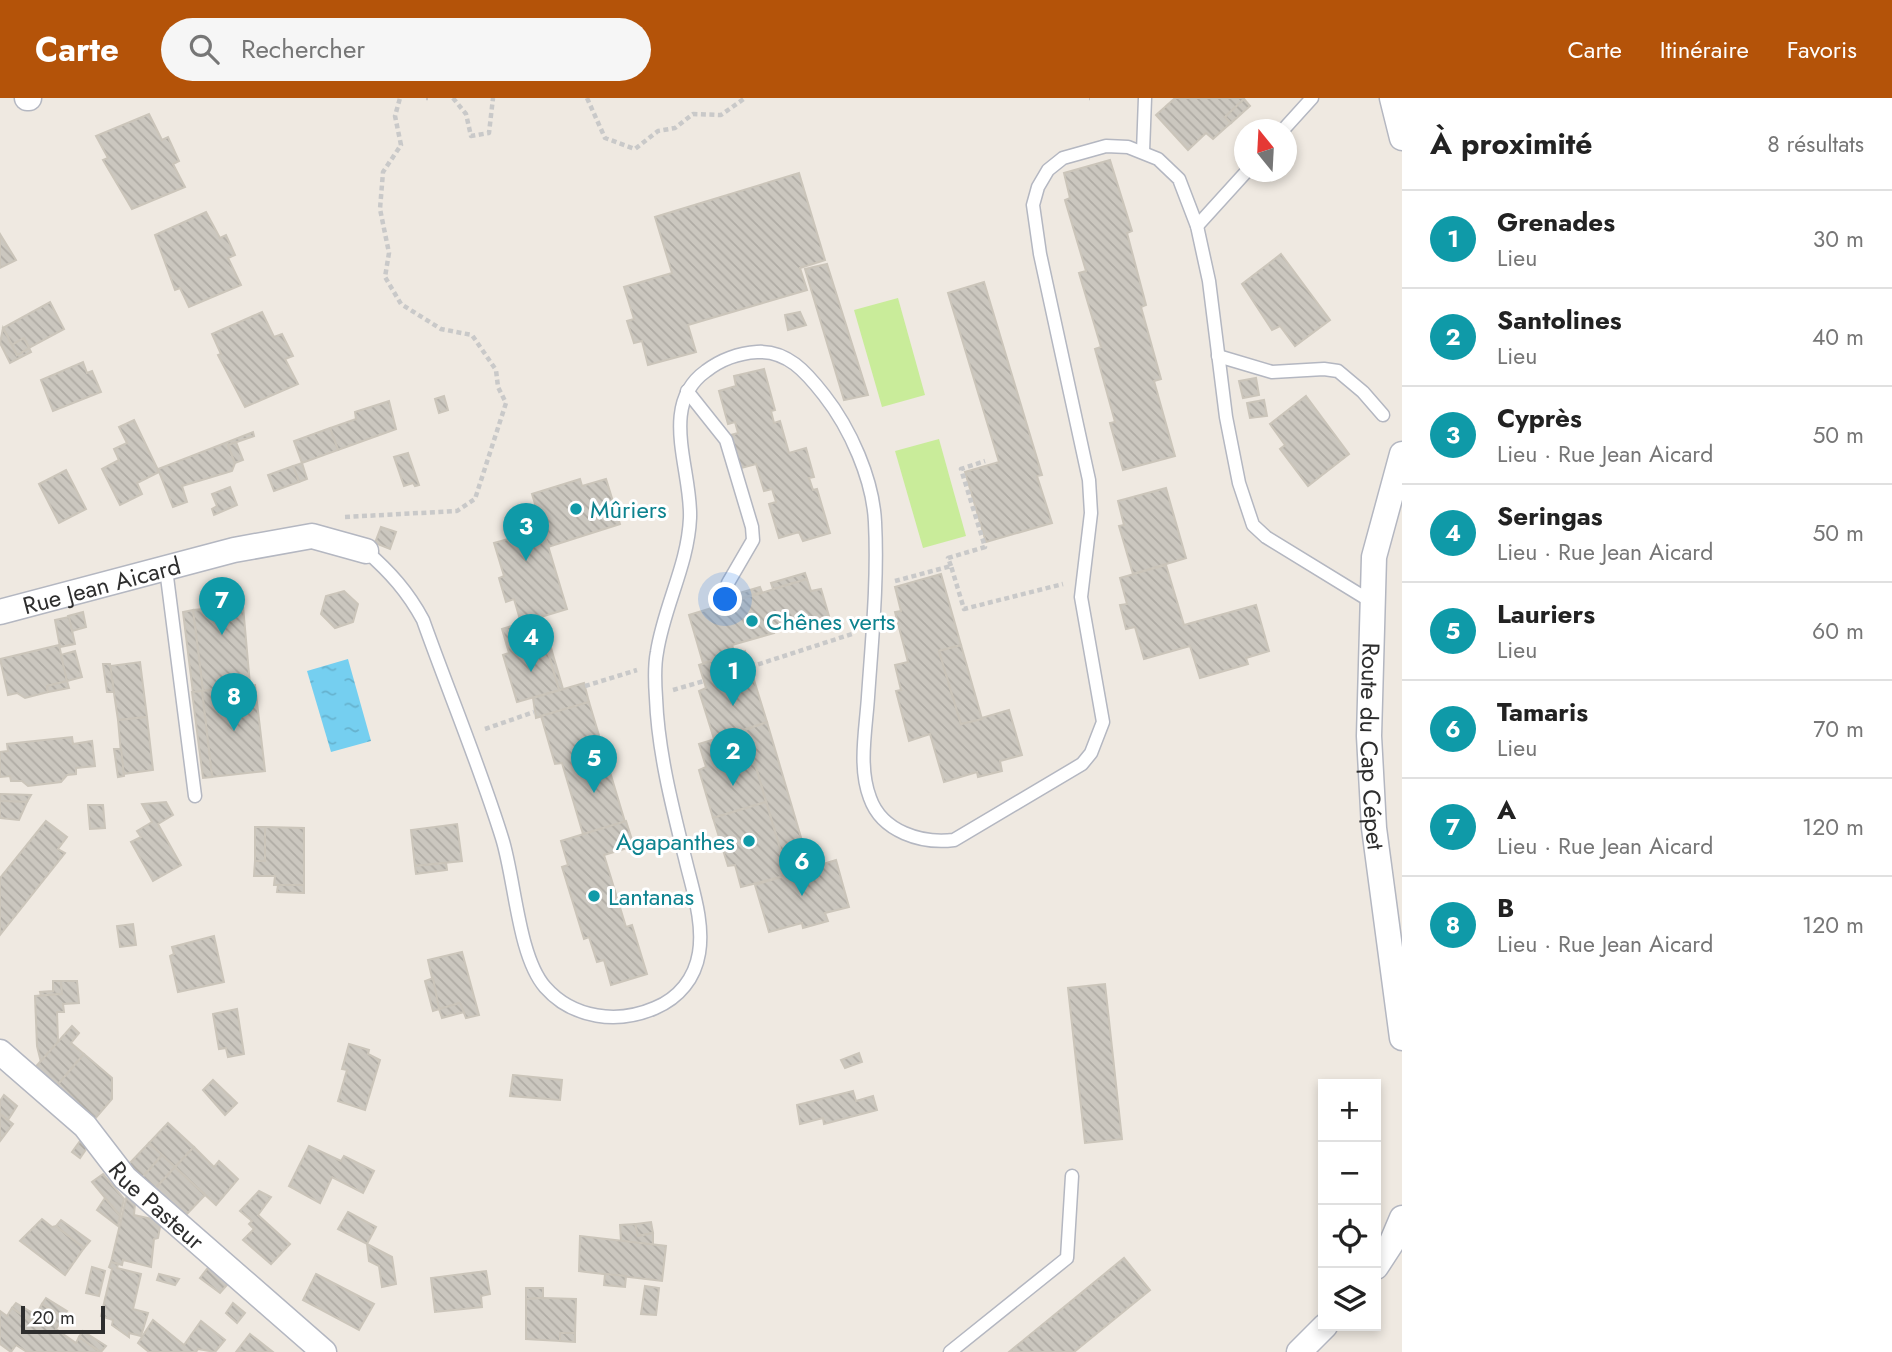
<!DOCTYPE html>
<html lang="fr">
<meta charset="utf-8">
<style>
:root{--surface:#fff;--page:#f6f6f6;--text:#222;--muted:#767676;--line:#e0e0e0;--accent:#b45309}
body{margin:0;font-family:Jost,sans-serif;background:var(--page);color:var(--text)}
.controls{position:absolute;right:21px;bottom:21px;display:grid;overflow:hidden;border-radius:0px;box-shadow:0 4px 10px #0003}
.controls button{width:63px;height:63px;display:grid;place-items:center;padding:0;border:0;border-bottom:2px solid var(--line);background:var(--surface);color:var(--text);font:35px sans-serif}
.compass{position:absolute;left:1234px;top:21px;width:63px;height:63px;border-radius:50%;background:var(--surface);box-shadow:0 4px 10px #0003;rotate:342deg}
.scale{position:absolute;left:21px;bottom:18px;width:84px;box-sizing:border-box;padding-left:7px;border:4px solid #2e2e2e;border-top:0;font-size:19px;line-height:24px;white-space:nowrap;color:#2e2e2e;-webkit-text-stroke:5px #fff;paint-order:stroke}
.you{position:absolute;left:726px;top:502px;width:24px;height:24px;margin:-18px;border:5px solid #fff;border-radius:50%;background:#1a73e8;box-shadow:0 0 0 10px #1a73e833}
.badge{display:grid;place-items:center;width:46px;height:46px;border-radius:50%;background:var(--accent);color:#fff;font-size:23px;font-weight:700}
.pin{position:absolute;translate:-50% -58px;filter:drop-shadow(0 2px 4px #0008)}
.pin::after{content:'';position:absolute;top:37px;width:24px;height:21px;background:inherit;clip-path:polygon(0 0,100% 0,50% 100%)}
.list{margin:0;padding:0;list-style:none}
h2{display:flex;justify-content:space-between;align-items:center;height:91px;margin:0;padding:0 28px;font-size:30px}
h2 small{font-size:23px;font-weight:400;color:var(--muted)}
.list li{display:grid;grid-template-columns:46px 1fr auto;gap:21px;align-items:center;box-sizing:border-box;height:98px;padding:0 28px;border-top:2px solid var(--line)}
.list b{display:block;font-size:26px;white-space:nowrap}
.list p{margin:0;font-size:23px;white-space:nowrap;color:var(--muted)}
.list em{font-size:23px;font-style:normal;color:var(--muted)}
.icon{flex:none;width:38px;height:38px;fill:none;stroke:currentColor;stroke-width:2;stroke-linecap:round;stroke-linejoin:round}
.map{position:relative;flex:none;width:1402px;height:1254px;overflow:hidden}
header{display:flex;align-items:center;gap:42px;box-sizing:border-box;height:98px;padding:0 35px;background:var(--accent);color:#fff}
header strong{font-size:33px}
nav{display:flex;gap:38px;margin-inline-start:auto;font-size:24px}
.search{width:490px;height:63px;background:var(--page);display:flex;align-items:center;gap:18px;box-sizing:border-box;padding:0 24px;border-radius:38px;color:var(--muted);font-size:26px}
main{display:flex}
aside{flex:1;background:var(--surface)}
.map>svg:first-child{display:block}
</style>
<header>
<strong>Carte</strong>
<div class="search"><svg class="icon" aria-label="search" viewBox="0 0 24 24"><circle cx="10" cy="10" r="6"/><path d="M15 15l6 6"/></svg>Rechercher</div>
<nav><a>Carte</a><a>Itinéraire</a><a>Favoris</a></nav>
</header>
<main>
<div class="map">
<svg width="1402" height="1254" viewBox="0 0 1402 1254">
<defs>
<pattern id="water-ripples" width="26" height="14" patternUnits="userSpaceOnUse" patternTransform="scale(1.75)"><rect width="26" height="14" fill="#75cff0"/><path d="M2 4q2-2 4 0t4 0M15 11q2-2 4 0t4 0" fill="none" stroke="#66b2ce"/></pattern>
<pattern id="building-back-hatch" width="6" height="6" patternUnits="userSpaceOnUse" patternTransform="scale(1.75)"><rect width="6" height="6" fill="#cbc7bf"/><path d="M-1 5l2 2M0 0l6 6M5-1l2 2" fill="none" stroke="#afaba4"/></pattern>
</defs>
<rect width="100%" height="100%" fill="#efe9e1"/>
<g fill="#c9ec9a">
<path d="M898,200L925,297L882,309L854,212Z"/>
<path d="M939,341L966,438L923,450L895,353Z"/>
</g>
<path fill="url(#water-ripples)" d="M348,561L371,643L331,654L307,573Z"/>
<g fill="url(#building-back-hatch)" stroke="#cbc5ba" stroke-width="2">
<path d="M1175,0H1243L1244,1L1225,19L1231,25L1224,31L1213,41L1206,35L1188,52L1156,17Z"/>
<path d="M1244,1L1250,8L1231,25L1225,19Z"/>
<path d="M149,16L162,42L168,39L179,63L173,66L185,89L132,111L103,62L108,60L96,38Z"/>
<path d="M1110,62L1132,133L1127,135L1146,207L1141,209L1161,281L1154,283L1175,358L1123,372L1110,325L1115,324L1095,251L1101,249L1079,175L1086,173L1065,102L1070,100L1064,75Z"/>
<path d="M799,75L825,162L800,170L807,192L688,227L696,254L648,267L642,243L634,245L627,223L634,221L624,189L672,175L655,119Z"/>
<path d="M206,114L220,140L226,137L235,157L228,160L241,187L189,209L180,190L175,192L155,137Z"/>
<path d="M0,136L16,162L0,170Z"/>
<path d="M1281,156L1330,222L1295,248L1280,228L1272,232L1242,186Z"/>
<path d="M827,166L868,297L844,302L805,171Z"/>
<path d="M984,184L1042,377L1037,378L1052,425L986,444L965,374L999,364L948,195Z"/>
<path d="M50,204L64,231L29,250L24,240L12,247L3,230Z"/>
<path d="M262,214L274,239L282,236L293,258L285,261L298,286L245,309L218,257L221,256L212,236Z"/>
<path d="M800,214L806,227L788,232L785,217Z"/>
<path d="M3,230L17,257L29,250L31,254L10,265L0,245Z"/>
<path d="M24,240L29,250L17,257L12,247Z"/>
<path d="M83,264L87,275L92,273L101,294L53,313L41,282Z"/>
<path d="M764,271L775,312L771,313L774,325L780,323L789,355L806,350L814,379L809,380L813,392L817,391L830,435L803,443L799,434L779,440L769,406L776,404L772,391L764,393L756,366L741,370L731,337L738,335L735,324L728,326L719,293L736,288L734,278Z"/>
<path d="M1256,280L1259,297L1243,300L1239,283Z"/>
<path d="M444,298L448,312L439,315L435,301Z"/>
<path d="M1306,298L1349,356L1308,388L1280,351L1285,347L1270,326Z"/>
<path d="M1264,302L1267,318L1250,320L1247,305Z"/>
<path d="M389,303L396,331L338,352L330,330L356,321L355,314Z"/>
<path d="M134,322L159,374L137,385L142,396L120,407L102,371L119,362L114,351L127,345L119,329Z"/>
<path d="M330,330L338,352L302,365L294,343Z"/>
<path d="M253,334L254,338L228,347L235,365L232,373L182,388L187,404L173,409L158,371Z"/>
<path d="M236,344L243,362L235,365L228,347Z"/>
<path d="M408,355L419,387L415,388L413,385L404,388L394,359Z"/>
<path d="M302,365L307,381L299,384L293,368Z"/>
<path d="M293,368L299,384L274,393L268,377Z"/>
<path d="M66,372L86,411L59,425L39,386Z"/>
<path d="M580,381L582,388L606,381L620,426L548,449L532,396Z"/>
<path d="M230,389L237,407L214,417L212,411L217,408L212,396Z"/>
<path d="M1166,390L1186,460L1133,476L1119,428L1124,427L1118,403Z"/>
<path d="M381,429L396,434L390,451L375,445Z"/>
<path d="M543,431L567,511L521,525L514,501L506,504L499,480L504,478L494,445Z"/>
<path d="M1166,467L1184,527L1256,507L1269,553L1246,560L1248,566L1200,580L1190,548L1144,561L1135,529L1126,531L1120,507L1127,506L1120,480Z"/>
<path d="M805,475L807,481L773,491L771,485Z"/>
<path d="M941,476L961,547L939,553L961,626L1009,612L1022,657L1000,663L1002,673L978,679L977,674L944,684L930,636L909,643L896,593L901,592L895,567L908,564L895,514L901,513L895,489Z"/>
<path d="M807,481L811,493L821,491L829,518L785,532L784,528L773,532L774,535L732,547L735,556L703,565L689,517Z"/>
<path d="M760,489L762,494L728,504L726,499Z"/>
<path d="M344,493L358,506L353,524L335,530L321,516L326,498Z"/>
<path d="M243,508L250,587L203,593L193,512Z"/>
<path d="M193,512L203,593L193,595L183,514Z"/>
<path d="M83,514L86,529L72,533L68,518Z"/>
<path d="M69,519L75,546L60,549L55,522Z"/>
<path d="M542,519L563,591L559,592L538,520Z"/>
<path d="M538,520L559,592L517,604L503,557L509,555L502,531Z"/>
<path d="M59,547L67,583L47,588L48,594L25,600L17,595L8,597L0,561Z"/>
<path d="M961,547L982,621L961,626L939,553Z"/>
<path d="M75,553L82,579L67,583L61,557Z"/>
<path d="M745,553L767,624L714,641L699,593L706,590L699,567Z"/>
<path d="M140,564L147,619L118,622L110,568Z"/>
<path d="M103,566H110L114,594H107Z"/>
<path d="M67,583L69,590L48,594L47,588Z"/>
<path d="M584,585L589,604L536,620L533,600Z"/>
<path d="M255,587L265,673L212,679L202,593Z"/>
<path d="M202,593L212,679L203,680L192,594Z"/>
<path d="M589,604L625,724L583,736L562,665L555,666L541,618Z"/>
<path d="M147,619L153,672L123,676L118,622Z"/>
<path d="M767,624L810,770L788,777L745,632Z"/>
<path d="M745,632L766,704L713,720L699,672L706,669L699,646Z"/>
<path d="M72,639L73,646L92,643L95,668L76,670V676L67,677L61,684L28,688L22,683H11L10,678L0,679V654L8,653L7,646Z"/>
<path d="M114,651H121L124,678L118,679Z"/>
<path d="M0,696L31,697L27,704L0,703Z"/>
<path d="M0,703L27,704L19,722L0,720Z"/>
<path d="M166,704L173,717L158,726L181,767L153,783L131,744L141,739L137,733L152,724L142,706Z"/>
<path d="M766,704L788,777L741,789L735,767L728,768L713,720Z"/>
<path d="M88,707H103L105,730L90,731Z"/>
<path d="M46,723L67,739L58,751L65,755L0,837V780Z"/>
<path d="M626,723L634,748L604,757L626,829L632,827L647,876L611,887L604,862L597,864L589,839L584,841L562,769L568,767L561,743Z"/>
<path d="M457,726L462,763L415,768L411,732Z"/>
<rect x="255" y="729" width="10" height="34"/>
<path d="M265,729L304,730V787H274L275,778H254L255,763H265Z"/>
<path d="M836,762L849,809L825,815L828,823L803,830L802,825L769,834L755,787Z"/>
<path d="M446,765L447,772L416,776L415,768Z"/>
<path d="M278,787H304V795L277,794Z"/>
<path d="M133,826L136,847L120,849L117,828Z"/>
<path d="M214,838L224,884L178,894L170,858L174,856L172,849Z"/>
<path d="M462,854L479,917L466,920L460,905L439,911L428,862Z"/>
<path d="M433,880L439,911L433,913L425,883Z"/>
<path d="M53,883H61L62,896L41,898L40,894L53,893Z"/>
<path d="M61,883H77L79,905L63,906L64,914H57L58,944L41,964L37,948L35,898L62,896Z"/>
<path d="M1105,886L1122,1041L1085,1045L1068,890Z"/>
<path d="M460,905L464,914L442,920L439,911Z"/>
<path d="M237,911L244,956L228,959L226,950L219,951L213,916Z"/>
<path d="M72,928L79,935L71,945L84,956L53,992L32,973Z"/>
<path d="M349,946L369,952L368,956L380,962L365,1012L338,1003L347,972L342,971Z"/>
<path d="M859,955L862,964L845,970L841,962Z"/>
<path d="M84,956L112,980V1001L94,1022L53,992Z"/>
<path d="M513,977L562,982L560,1002L510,998Z"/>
<path d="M213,982L237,1005L225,1017L203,992Z"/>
<path d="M853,993L856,1003L873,998L877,1012L824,1026L823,1020L800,1026L797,1007Z"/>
<path d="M4,997L17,1008L8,1022L0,1016V1003Z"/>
<path d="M0,1016L13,1026L0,1043Z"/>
<path d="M168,1025L194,1049L175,1069L149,1045Z"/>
<path d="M83,1039L89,1047L80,1060L72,1054Z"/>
<path d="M149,1045L162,1057L141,1081L127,1068Z"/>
<path d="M309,1048L341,1063L344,1058L374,1073L363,1095L332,1079L320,1105L289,1088Z"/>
<path d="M194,1049L214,1069L219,1063L238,1081L216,1107L175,1069Z"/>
<path d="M162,1057L175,1069L153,1093L141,1081Z"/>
<path d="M175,1069L205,1097L183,1120L153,1093Z"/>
<path d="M103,1076L124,1101L120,1118L92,1084Z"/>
<path d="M259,1093L271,1099L258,1117L290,1146L271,1166L243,1142L254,1131L249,1126L252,1123L240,1113Z"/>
<path d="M127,1097L135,1105L134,1117L156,1122L160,1129L158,1140L154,1141L151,1169L123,1162L122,1167L111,1164Z"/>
<path d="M105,1100L120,1118L118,1128L97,1112Z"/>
<path d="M348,1114L376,1129L367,1146L338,1131Z"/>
<path d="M42,1121L52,1129L56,1128L84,1150L65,1177L20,1143Z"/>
<path d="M61,1122L90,1143L84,1150L56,1128Z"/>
<path d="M651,1124L653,1135L638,1138L635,1126Z"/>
<path d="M635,1126L638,1138L653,1135V1147L621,1143L620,1127Z"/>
<path d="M580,1138L666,1148L662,1183L579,1173Z"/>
<path d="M367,1146L392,1159L396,1186L382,1189L379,1168L369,1163Z"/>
<path d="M1124,1160L1150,1192L1074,1254H1009Z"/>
<path d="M214,1162L233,1180L220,1195L200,1180Z"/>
<path d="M111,1164L118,1166L117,1170L141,1176L133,1211L148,1215L141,1238L129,1235V1239L112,1227L113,1222L101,1218L112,1171L109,1169Z"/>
<path d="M92,1169L105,1173L99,1198L86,1195Z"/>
<path d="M486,1173L490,1196L481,1198L482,1209L435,1214L431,1180Z"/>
<path d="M159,1176L179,1181L175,1187L157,1182Z"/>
<path d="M316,1176L374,1206L359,1232L303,1202Z"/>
<path d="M605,1176L626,1178L625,1189L604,1187Z"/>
<path d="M645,1188L659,1190L656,1217L641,1216Z"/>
<path d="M526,1190H543V1200L526,1201Z"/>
<path d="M46,1200L67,1213L63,1219L42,1206Z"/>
<path d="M543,1200L576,1201L575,1235H560V1243L526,1241V1201Z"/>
<path d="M16,1205L36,1217L32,1224L12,1210Z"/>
<path d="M233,1205L245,1215L237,1225L226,1215Z"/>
<path d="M42,1206L63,1219L56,1231L76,1245L79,1239L100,1254H27L16,1247L11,1254L0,1246V1213L7,1218L12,1210L32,1224Z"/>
<path d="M153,1222L184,1247L201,1223L225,1242L215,1254L198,1251L196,1254H149L138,1245Z"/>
<path d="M83,1233L106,1248L101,1254L79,1239Z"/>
<path d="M560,1235H575V1244L560,1243Z"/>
<path d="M250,1236L273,1254H236Z"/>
</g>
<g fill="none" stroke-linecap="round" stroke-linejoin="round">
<defs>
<g id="lane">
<path d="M1283,32L1312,0"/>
<path d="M1143,54L1145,0"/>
<path d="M1197,128L1246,74"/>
<path d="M1218,258L1272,274L1324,271L1338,273L1363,294L1383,317"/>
<path d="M687,293L726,342L752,429L753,442L728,485"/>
<path d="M366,453C390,474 408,494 423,522C449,595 479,666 502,740C515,781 518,858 545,889C573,921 618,926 655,910C679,900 695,880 699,855C704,825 693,793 686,764C673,712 658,654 656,600C655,586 654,569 657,554C664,508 688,467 690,420C692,372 658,307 706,273C720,262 739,255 757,254C787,252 806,274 824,297C850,330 873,381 875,424C878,482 872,541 868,599C866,631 858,669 870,700C882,734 922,746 954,742L1082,666L1091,655L1103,624L1081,499L1091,415L1089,382L1040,156L1033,107L1038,89L1048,72L1063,60L1106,48L1128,49L1158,61L1179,81L1197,128L1209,183L1226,319L1239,385L1253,427L1266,439L1372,504"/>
<path d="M166,471L195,698"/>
<path d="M950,1254L1067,1160L1072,1078"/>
</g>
<g id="street">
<path d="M27,0H29"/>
<path d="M1392,0L1402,40"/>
<path id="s1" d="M1402,356L1374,459L1369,638L1374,730L1402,940"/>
<path id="s2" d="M0,514L234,452L312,438L366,453"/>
<path id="s3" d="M0,954L85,1028L125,1080L324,1254"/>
<path d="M1376,1169L1391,1146L1402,1120"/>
<path d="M1299,1254L1325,1228"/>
</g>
</defs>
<use href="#lane" stroke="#b4b7c1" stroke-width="15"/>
<use href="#street" stroke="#b4b7c1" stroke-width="27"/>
<g stroke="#c9c9c9" stroke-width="4.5" stroke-dasharray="5 3.5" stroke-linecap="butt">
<path d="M426,0H428"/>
<path d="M453,0L466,16L471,38L489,35L493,0"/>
<path d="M587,0L605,40L635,51L658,33L675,30L693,16L721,17L745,0"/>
<path d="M1089,0H1090"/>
<path d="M345,419L457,413L475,401L506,305L498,289L496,272L472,237L441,231L401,206L385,179L389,155L380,111L383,74L401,47L395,18L400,0"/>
<path d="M951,468L948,460L985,449L961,371L985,363"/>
<path d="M895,483L951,468L964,511L1063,486"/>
<path d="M750,569L852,536"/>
<path d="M585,588L637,572"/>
<path d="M673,592L704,583"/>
<path d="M485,631L534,614"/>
</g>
<use href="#lane" stroke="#fff" stroke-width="12"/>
<use href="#street" stroke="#fff" stroke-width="24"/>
</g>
<g fill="#0f9aa8" stroke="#fff" stroke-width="2.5">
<circle cx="576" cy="411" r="7"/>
<circle cx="752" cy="523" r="7"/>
<circle cx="749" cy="743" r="7"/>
<circle cx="594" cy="798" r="7"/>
</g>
<g text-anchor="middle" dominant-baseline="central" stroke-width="6" stroke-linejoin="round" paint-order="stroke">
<g font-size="24" fill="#0d838f" stroke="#fff" text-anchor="start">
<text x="590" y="411">Mûriers</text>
<text x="766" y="523">Chênes verts</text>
<text x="735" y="743" text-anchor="end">Agapanthes</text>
<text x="608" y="798">Lantanas</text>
</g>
<g font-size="24" fill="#2e2e2e" stroke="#fff">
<text stroke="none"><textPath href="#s2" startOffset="105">Rue Jean Aicard</textPath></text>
<text stroke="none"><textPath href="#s1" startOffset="296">Route du Cap Cépet</textPath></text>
<text stroke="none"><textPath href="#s3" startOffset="220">Rue Pasteur</textPath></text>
</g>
</g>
</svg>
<div class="controls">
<button>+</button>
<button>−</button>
<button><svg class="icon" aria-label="locate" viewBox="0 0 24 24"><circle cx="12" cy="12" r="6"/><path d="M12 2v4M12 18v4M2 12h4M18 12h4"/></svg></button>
<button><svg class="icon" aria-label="layers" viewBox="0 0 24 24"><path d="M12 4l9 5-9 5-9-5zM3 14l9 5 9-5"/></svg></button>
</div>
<svg class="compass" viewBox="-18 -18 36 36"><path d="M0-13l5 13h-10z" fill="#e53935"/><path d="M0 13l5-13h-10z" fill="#767676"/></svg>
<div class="scale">20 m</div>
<div class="you"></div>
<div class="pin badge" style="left:733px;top:608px;background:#0f9aa8">1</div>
<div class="pin badge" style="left:733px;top:688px;background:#0f9aa8">2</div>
<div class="pin badge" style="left:526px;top:463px;background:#0f9aa8">3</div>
<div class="pin badge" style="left:531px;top:574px;background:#0f9aa8">4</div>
<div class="pin badge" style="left:594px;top:695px;background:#0f9aa8">5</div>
<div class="pin badge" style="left:802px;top:798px;background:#0f9aa8">6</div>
<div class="pin badge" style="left:222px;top:537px;background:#0f9aa8">7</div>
<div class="pin badge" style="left:234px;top:633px;background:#0f9aa8">8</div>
</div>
<aside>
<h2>À proximité<small>8 résultats</small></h2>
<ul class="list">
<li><span class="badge" style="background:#0f9aa8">1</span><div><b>Grenades</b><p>Lieu</p></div><em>30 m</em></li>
<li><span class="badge" style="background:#0f9aa8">2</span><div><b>Santolines</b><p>Lieu</p></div><em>40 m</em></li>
<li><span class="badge" style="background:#0f9aa8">3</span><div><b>Cyprès</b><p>Lieu · Rue Jean Aicard</p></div><em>50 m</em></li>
<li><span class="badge" style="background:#0f9aa8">4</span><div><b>Seringas</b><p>Lieu · Rue Jean Aicard</p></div><em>50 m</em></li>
<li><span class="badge" style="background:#0f9aa8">5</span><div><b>Lauriers</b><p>Lieu</p></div><em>60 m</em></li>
<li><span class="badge" style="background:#0f9aa8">6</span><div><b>Tamaris</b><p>Lieu</p></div><em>70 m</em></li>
<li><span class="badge" style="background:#0f9aa8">7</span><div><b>A</b><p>Lieu · Rue Jean Aicard</p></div><em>120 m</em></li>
<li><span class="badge" style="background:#0f9aa8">8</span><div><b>B</b><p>Lieu · Rue Jean Aicard</p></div><em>120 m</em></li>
</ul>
</aside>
</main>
